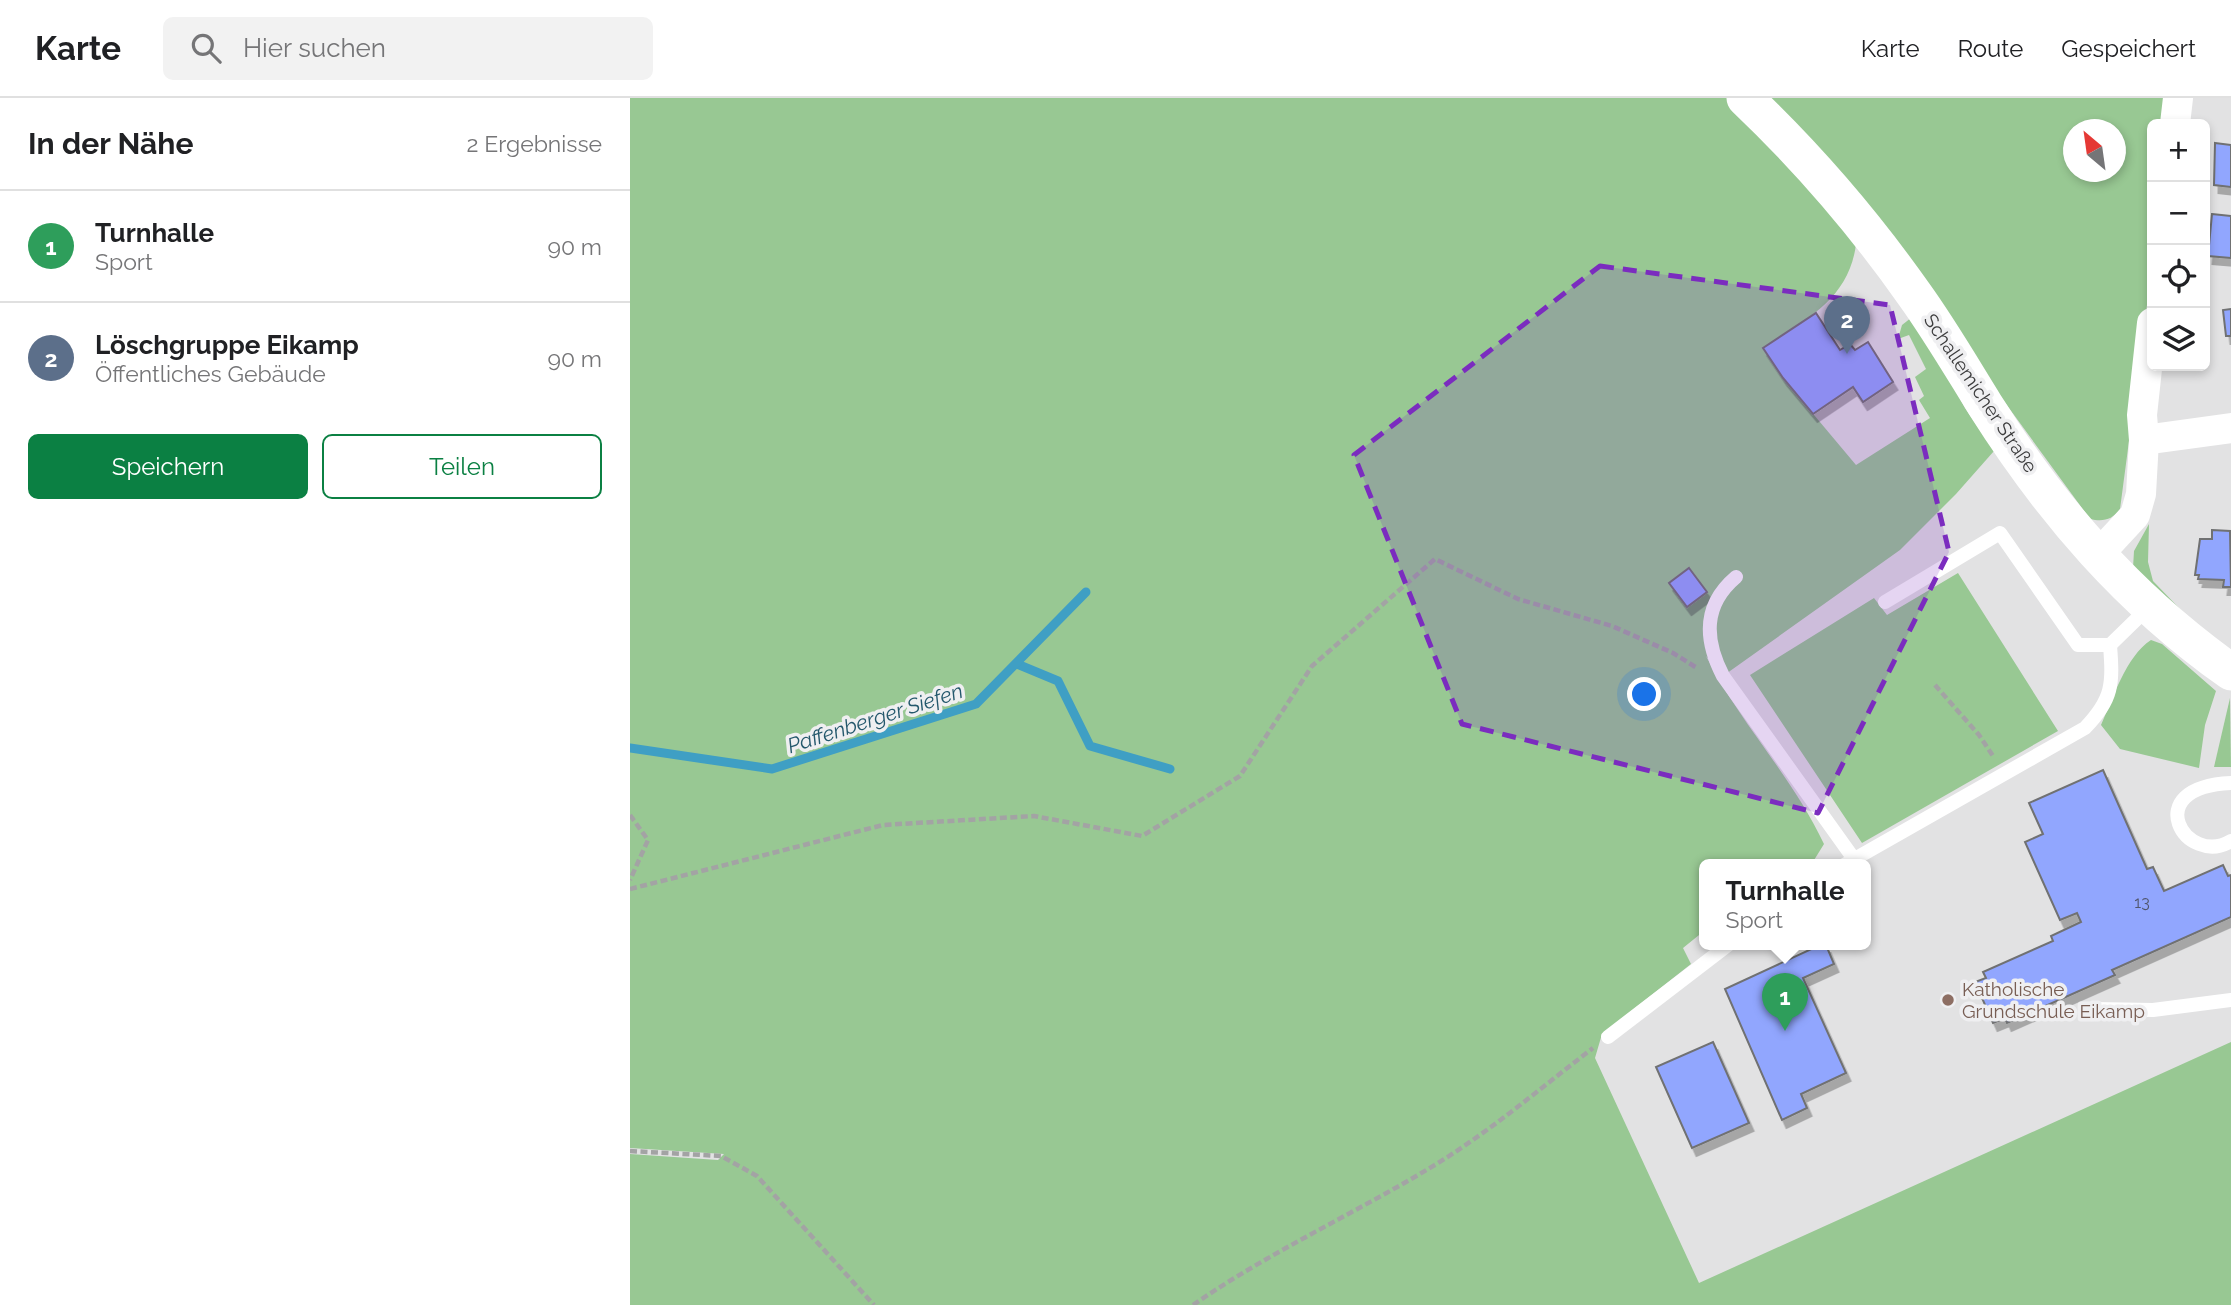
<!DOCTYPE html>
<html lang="de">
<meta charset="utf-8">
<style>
:root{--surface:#fff;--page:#f2f2f2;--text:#202124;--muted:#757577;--line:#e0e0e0;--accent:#0b8043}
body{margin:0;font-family:Raleway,sans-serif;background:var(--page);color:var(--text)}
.controls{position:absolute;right:21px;top:21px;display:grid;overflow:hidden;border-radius:10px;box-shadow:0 4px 10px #0003}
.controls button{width:63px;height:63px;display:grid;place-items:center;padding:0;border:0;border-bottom:2px solid var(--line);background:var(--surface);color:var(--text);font:35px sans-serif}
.compass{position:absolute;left:1433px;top:21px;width:63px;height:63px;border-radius:50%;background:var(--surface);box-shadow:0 4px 10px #0003;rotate:331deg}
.you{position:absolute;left:1015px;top:597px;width:24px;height:24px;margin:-18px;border:5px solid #fff;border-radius:50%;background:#1a73e8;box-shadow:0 0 0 10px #1a73e833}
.badge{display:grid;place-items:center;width:46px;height:46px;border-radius:50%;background:var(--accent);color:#fff;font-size:23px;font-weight:700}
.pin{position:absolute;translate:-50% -58px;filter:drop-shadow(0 2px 4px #0008)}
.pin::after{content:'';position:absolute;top:37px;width:24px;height:21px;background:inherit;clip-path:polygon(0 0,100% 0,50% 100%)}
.popup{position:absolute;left:1069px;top:761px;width:172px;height:91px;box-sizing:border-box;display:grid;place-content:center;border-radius:10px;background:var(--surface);filter:drop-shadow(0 2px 5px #0005);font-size:23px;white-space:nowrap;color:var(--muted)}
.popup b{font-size:26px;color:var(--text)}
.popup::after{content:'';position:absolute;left:50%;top:100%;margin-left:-14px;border:14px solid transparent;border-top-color:var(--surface)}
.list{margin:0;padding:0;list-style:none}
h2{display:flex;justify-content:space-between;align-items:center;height:91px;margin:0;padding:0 28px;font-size:30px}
h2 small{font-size:23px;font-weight:400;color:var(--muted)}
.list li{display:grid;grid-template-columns:46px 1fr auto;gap:21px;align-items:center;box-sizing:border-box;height:112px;padding:0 28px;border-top:2px solid var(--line)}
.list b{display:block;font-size:26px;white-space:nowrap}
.list p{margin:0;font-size:23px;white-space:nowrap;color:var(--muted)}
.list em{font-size:23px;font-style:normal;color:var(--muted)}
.actions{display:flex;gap:14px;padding:21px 28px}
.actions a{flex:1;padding:16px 0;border:2px solid var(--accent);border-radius:10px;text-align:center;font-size:24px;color:var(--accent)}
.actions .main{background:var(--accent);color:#fff}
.icon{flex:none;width:38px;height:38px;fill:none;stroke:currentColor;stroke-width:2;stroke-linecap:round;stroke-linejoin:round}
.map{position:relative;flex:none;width:1601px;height:1207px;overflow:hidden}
header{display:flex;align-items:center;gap:42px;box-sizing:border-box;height:98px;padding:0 35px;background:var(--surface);border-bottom:2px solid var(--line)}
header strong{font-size:33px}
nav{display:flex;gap:38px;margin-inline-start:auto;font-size:24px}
.search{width:490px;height:63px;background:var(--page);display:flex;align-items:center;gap:18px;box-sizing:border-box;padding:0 24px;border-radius:10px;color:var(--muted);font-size:26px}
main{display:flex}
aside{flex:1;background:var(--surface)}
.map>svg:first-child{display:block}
</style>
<header>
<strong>Karte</strong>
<div class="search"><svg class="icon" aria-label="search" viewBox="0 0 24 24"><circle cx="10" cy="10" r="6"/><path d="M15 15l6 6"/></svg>Hier suchen</div>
<nav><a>Karte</a><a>Route</a><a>Gespeichert</a></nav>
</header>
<main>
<aside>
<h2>In der Nähe<small>2 Ergebnisse</small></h2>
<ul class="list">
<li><span class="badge" style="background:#2e9e5b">1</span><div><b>Turnhalle</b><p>Sport</p></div><em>90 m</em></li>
<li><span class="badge" style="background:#5c6f8a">2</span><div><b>Löschgruppe Eikamp</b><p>Öffentliches Gebäude</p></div><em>90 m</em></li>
</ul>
<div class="actions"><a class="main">Speichern</a><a>Teilen</a></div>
</aside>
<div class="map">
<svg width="1601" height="1207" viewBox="0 0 1601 1207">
<defs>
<filter id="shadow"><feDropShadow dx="4.5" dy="8" stdDeviation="0" flood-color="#0004"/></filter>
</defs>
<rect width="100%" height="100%" fill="#e2e2e3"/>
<g fill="#98c893" fill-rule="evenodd">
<path d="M0,0H1098L1227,134C1225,197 1181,219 1134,249L1153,280L1226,367L1300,320L1289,302L1294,298L1285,279L1296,271L1279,237L1268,241L1272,227L1286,216L1335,310L1364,353L1326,396L1270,452L1093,578L1076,558C1109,624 1162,678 1194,746L1181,767H1074V833L1053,850L1061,866L972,936L965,960L1069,1185L1601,944V1207H0V1056L88,1062L94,1056L0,1050Z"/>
<path d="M1133,0H1541L1538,26H1522V169L1490,411C1482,422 1473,424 1460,421L1346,265ZM1444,32H1486V74H1444Z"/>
<path d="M1519,426L1518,464L1523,483L1575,537L1503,470L1504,453Z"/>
<path d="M1328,475L1428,633L1232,745L1120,577L1244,500L1257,517Z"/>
<path d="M1521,542L1532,546L1586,593L1575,627L1569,670L1490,651L1471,627C1483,601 1496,558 1521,542Z"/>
<path d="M1600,600L1601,669H1584Z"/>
</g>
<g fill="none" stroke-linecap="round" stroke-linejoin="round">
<g stroke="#3f9fc4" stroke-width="9">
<path d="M387,566L428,583L460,648L540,671"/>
<path d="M0,650L142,671L346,606L456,494"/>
</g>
</g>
<g fill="#91a6fe" stroke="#707172" stroke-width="2" filter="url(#shadow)">
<path d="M1585,45L1601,47V89L1584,87Z"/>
<path d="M1582,116L1601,118V160L1578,158Z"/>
<path d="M1601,211V238H1596L1593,212Z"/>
<path d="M1186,215L1210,252L1220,246L1225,252L1238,244L1263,284L1233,304L1223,289L1183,316L1153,280L1133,250Z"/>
<path d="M1582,432L1600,433L1601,489H1593L1594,482L1568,481L1569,477H1565L1570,441H1582Z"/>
<path d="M1059,470L1077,494L1057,509L1039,485Z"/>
<path d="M1473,672L1517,771L1523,769L1534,793L1593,767L1598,778L1601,777V819L1482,872L1485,877L1377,925L1375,920L1363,925L1345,884L1356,880L1353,874L1423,843L1421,838L1451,824L1447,815L1430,822L1395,744L1413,736L1399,705Z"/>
<path d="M1190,847H1196L1204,866L1173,880L1216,975L1171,996L1177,1010L1152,1022L1095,891Z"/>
<path d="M1083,944L1119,1025L1062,1050L1026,969Z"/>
</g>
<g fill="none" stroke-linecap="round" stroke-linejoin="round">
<g stroke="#a3a3a4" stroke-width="4.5" stroke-dasharray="7 3.5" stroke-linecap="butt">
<path d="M1305,587L1349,637L1363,658"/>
<path d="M0,717L18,742L0,782"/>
<path d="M0,791L253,727L404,718L512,738L610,678L682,568L805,461L888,501L982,528L1043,555L1067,570"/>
<path d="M0,1053L91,1058L127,1078L244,1207"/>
<path d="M563,1207C641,1153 728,1114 808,1065C863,1031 912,989 963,950"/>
</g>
<g stroke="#fff" stroke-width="14">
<path d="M1106,479C1073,507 1074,541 1093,578L1224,761"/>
<path d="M1255,504L1370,435L1448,547H1480L1518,510"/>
<path d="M1601,685C1507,689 1556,770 1601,743"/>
<path d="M1214,767L1455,630C1483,601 1483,586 1480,547"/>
<path d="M1464,911L1523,912L1601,902"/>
<path d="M978,939L1098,847"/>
</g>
<g stroke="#fff" stroke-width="30">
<path d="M1545,26L1548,0"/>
<path d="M1514,342L1601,330"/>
<path d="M1467,458L1505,417L1511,396L1514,342L1512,317L1522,225"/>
</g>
<path stroke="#fff" stroke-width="37" d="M1115,0C1178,60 1234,125 1284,196C1310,232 1332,270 1355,307C1422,413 1499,502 1601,574"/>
</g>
<path fill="#7b2cbf" fill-opacity="0.2" stroke="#7b2cbf" stroke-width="5" stroke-dasharray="14 9" stroke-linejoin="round" d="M970,168L1260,207L1319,454L1188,715L832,626L724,357Z"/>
<circle fill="#8d6e63" stroke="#efeff1" stroke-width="2.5" cx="1318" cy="902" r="7"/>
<g text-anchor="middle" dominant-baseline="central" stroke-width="7" stroke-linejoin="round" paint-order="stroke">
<g font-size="16" fill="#51566d">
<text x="1512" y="804">13</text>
</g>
<g font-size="19" fill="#3c3c3d" stroke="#efeff1">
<text transform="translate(1351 295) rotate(56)">Schallemicher Straße</text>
</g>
<g font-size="19" fill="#785e54" stroke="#efeff1" text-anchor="start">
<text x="1332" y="891">Katholische<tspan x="1332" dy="22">Grundschule Eikamp</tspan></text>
</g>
<g font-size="21" font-style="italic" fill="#24586c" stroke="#efeff1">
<text transform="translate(245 620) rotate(-18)">Paffenberger Siefen</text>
</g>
</g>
</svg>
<div class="controls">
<button>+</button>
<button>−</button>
<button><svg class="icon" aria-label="locate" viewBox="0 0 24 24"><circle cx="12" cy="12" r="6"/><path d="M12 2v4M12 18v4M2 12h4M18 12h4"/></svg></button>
<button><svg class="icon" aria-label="layers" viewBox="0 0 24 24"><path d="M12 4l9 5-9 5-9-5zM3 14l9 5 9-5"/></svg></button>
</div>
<svg class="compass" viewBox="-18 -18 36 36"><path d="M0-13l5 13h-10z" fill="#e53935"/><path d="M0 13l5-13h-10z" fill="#757577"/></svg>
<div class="you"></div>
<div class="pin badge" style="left:1155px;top:933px;background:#2e9e5b">1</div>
<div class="popup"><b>Turnhalle</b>Sport</div>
<div class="pin badge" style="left:1217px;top:256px;background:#5c6f8a">2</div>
</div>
</main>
